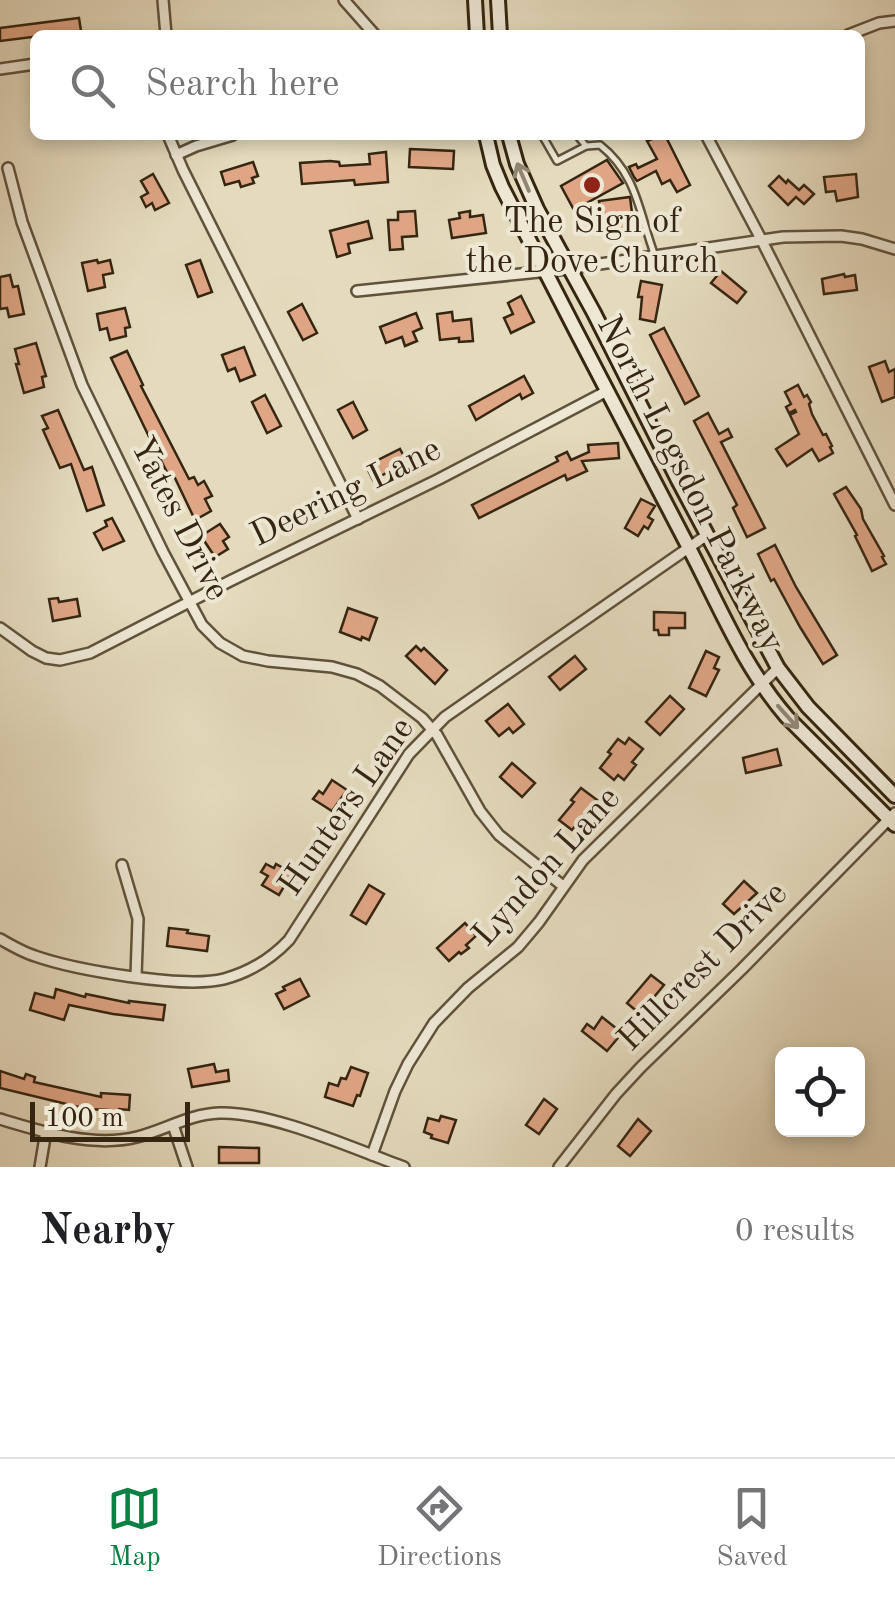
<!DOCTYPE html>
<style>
:root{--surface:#fff;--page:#f2f2f2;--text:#202124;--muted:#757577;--line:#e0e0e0;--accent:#0b8043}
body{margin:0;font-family:"Old Standard TT",serif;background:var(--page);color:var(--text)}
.controls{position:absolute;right:30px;bottom:30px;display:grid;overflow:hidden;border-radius:15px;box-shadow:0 5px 15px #0003}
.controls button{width:90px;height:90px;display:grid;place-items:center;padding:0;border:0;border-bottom:2px solid var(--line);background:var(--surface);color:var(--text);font:50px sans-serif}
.scale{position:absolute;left:30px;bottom:25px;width:160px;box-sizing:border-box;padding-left:10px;border:5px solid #352511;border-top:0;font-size:28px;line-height:35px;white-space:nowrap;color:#352511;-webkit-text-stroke:8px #ede7d4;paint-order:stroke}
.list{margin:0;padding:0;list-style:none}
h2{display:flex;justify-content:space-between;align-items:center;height:130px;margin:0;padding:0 40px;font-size:42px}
h2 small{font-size:32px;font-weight:400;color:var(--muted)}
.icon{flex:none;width:55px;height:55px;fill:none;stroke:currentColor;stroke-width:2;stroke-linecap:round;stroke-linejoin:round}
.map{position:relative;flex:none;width:895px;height:1167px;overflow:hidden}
.search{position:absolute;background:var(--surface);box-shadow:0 5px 15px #0003;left:30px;right:30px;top:30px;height:110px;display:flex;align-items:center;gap:25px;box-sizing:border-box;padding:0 35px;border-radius:15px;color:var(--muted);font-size:38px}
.sheet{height:290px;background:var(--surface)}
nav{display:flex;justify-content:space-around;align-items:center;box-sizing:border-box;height:140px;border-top:2px solid var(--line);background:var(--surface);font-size:28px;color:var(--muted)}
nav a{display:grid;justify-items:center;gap:5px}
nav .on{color:var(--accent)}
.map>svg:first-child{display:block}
</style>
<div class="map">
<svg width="895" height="1167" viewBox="0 0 895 1167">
<rect width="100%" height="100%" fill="#e4dabd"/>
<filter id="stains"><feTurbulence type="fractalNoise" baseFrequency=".002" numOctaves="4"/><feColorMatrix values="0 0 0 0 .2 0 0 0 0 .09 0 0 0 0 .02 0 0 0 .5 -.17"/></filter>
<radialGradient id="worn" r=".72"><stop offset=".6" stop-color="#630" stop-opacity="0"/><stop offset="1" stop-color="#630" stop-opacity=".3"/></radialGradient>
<g fill="#dfa686" stroke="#352511" stroke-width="2.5">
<path d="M79,18L81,31L0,41V28Z"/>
<path d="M650,135H665L690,185L677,192L670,180L662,184L656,171L637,181L634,177L629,167L636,164L638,168L657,159L647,141L652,139Z"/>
<path d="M410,149L454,151L453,169L409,167Z"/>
<path d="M386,152L388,182L355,185L354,180L302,184L300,163L330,161L339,162L340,166L370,164L369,154Z"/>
<path d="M607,160L623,183L574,210L561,186Z"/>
<path d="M253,162L258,176L252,178L254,183L241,187L239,181L225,185L221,172Z"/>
<path d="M153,174L169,203L155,210L152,203L146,207L141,197L148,193L141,181Z"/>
<path d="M856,174L858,197L837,201L835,191L826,192L824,177Z"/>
<path d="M779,176L786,183L788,180L799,190L804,185L814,194L804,204L796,197L788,205L769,186Z"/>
<path d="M630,197L634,229L603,233L599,201Z"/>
<path d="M415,211L417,236L402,237L403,249L390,250L388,220H398V212Z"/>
<path d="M470,211V217L483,215L486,233L452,238L449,220L460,218L459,213Z"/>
<path d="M368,221L372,238L348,244L350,253L337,257L330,231Z"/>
<path d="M97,260L98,263L110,260L113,273L103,275L105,287L88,291L82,263Z"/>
<path d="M200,260L212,292L198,297L186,265Z"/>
<path d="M721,271L746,292L737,303L711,283Z"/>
<path d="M844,274L845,277L855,275L857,290L824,294L822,279Z"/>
<path d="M10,275L13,287L18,286L24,314L9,317L7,308L0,309V277Z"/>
<path d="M641,281L662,285L655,322L640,319L642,297H638Z"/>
<path d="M521,296L534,322L511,333L504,318L513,314L508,303Z"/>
<path d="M302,304L317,333L303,340L288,312Z"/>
<path d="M125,308L130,327L125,328L126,336L110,340L107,328L100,330L97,314Z"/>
<path d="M452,312L453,321L471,319L473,341L459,342V338L440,340L437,314Z"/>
<path d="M416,313L422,328L413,332L417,341L405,346L402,337L386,343L380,327Z"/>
<path d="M664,328L699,396L685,404L650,335Z"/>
<path d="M36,343L46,376L42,377L44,387L24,393L16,364H19L15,349Z"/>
<path d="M244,347L255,375L240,381L235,368L228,371L222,355Z"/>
<path d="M127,351L143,385L141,386L189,479L194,477L198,485L204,481L212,496L205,499L211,511L195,520L173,474L169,476L153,445L111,358Z"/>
<path d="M885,361L889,372L895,369V397L882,402L869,367Z"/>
<path d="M524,376L533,393L522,399L520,394L476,420L469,406Z"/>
<path d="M798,385L804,397L807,395L811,402L809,404L812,414L823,435L826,434L832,446L830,447L833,453L819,461L812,449L787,466L776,449L799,434L790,415L796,412L795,410L789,413L786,407L791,404L785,392Z"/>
<path d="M265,395L281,426L267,433L252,402Z"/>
<path d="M353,402L367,430L353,438L338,410Z"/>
<path d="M58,410L84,470L92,467L104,505L87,511L71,464L60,468L43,430L48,428L42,416Z"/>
<path d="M708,413L719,434L728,429L732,437L721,442L765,528L747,537L733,508L737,505L694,421Z"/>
<path d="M618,443L619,458L582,461L587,471L567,480L565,475L479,518L472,505L558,461L556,457L567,452L571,460L589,452L588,445Z"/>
<path d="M400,449L407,462L373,480L366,466Z"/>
<path d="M846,487L861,509L863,519L884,556L882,557L886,564L872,571L855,536L857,535L834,494Z"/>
<path d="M641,499L655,506L648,517L653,520L648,529L644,526L638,536L625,528Z"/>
<path d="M112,518L124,541L103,550L94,533L107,526L105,521Z"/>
<path d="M220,524L229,537L223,541L228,549L215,557L201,536Z"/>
<path d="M775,545L796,587L837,655L823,664L800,627L774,579L771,581L758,554Z"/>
<path d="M58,598L59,602L77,599L80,616L53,621L49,599Z"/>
<path d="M348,608L377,618L369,640L362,637L361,640L340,632Z"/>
<path d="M654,612L685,613V628H669V635H659L658,630H654Z"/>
<path d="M416,646L421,651L424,648L447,670L435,684L406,656Z"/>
<path d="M706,651L719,657L714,668L719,670L706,696L689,688Z"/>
<path d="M575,656L586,669L560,690L549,677Z"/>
<path d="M670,696L684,709L660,735L646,722Z"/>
<path d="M508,704L524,724L513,733L509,728L499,736L486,721Z"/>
<path d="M629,738L643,749L632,762L636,765L624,780L618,775L614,780L600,768L611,754L608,752L618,739L625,744Z"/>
<path d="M777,749L781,765L746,773L743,758Z"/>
<path d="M512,763L535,783L522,797L500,777Z"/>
<path d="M332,780L347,790L332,811L313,799L319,791L323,794Z"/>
<path d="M581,788L597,800L583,817L586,819L579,827L576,825L572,830L559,820L574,802L571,800Z"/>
<path d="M266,864L274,868L276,864L292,873L279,895L262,885L268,876L261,872Z"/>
<path d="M744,881L757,893L734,914L723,904Z"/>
<path d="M369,885L384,894L366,924L351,915Z"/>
<path d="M465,923L476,936L466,945L469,948L461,954L459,952L449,961L437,948Z"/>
<path d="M169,928L188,930L187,933L209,936L207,951L167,946Z"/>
<path d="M651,975L664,985L640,1014L627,1003Z"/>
<path d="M300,979L309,996L284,1009L276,994L285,990L283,987Z"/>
<path d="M56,989L85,997L86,994L129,1003V1001L165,1005L163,1020L113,1014L69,1005L64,1020L30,1010L35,993L54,998Z"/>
<path d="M602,1017L622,1033L607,1051L582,1031L587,1024L594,1029Z"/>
<path d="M214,1064L216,1072L228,1070L229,1081L192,1087L188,1069Z"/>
<path d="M351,1067L368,1073L360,1096L357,1095L353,1106L325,1097L329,1083L338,1086L341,1078L346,1079Z"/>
<path d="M0,1071L24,1079L26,1074L35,1077L34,1082L101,1097V1093L130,1095L129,1110L119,1109L118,1113L108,1112V1110L87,1109L0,1088Z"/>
<path d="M544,1099L557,1109L539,1134L526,1125Z"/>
<path d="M441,1116L456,1120L448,1143L431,1138L432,1135L424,1132L428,1118L439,1121Z"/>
<path d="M638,1119L651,1131L630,1156L618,1146Z"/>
<path d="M219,1147L259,1148V1163H219Z"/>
</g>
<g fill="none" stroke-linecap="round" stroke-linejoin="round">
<defs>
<g id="lane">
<path d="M542,135L557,161L586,146L577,135"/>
<path d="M586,146L600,145C638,175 639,214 655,256"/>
</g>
<g id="street">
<path d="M163,0L166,35"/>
<path d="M344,0L375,35"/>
<path d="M848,35L879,23L895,21"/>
<path d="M0,69L35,64"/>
<path d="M168,135L183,170L358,519"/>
<path d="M706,135L761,239L895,505"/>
<path d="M176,155L196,146L233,135"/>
<path d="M8,168L22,222L82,385L163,552L202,625L220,643L243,656L268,661L332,667L357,674L380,686L422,718L437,735L480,811L499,835L563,886"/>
<path d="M357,291L559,270L783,237L841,236L862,239L895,249"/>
<path d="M0,628L32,651L46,658L60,660L90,653L230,581L439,479L607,391"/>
<path d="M122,865L138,919L136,976"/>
<path d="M0,939C11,945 22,952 35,956C75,970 184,989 224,979C250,972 271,959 289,940L409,754L445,717L707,535"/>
<path d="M0,1119C43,1132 93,1148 137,1137C165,1130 190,1114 219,1113C271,1111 354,1149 404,1167"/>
<path d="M173,1125L187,1167"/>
<path d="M372,1155L395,1091L408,1064L434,1023L468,988L518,947L539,922L583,860L778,668"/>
<path d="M40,1167L46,1131"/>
<path d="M559,1167L616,1094L641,1067L742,969L895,813"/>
</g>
<g id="secondary">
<path d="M475,0L477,35"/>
<path d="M498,0L500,35"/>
<path d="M486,135L493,165L502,187C563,307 626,427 688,546C719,605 743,666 787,717L895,825"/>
<path d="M509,135L517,164L537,209L594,313L678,480L778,668L808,707L895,796"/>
</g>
</defs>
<use href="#lane" stroke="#61523c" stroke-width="10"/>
<use href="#street" stroke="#61523c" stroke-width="14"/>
<use href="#secondary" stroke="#352511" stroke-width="18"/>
<use href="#lane" stroke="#ede7d4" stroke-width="5"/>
<use href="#street" stroke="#ede7d4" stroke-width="9"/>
<use href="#secondary" stroke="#ede7d4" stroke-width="12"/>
</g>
<defs><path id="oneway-shaft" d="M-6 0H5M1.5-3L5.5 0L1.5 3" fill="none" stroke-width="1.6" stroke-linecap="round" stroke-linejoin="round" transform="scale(2.5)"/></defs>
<g stroke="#918672">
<use href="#oneway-shaft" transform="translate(523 177) rotate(-113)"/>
<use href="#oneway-shaft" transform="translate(788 717) rotate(48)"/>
</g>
<circle fill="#8f2418" stroke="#ede7d4" stroke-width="4" cx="592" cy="185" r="10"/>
<g text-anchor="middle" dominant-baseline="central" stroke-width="8" stroke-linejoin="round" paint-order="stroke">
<g font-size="35" fill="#352511" stroke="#ede7d4">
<text x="592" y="222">The Sign of<tspan x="592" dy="40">the Dove Church</tspan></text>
</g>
<g font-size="35" fill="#352511" stroke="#ede7d4">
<text transform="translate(690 484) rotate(63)">North Logsdon Parkway</text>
<text transform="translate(346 493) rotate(-26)">Deering Lane</text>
<text transform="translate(179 519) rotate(63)">Yates Drive</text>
<text transform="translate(347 807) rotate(-55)">Hunters Lane</text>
<text transform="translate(547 867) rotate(-48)">Lyndon Lane</text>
<text transform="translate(703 967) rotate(-45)">Hillcrest Drive</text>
</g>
</g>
<rect width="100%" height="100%" filter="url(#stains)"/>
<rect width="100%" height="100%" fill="url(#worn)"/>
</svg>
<div class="controls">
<button><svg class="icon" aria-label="locate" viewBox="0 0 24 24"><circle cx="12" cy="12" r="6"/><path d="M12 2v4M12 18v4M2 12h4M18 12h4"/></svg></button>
</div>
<div class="scale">100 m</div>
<div class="search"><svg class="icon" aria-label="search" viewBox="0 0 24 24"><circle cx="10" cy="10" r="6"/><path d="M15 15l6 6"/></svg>Search here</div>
</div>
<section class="sheet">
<h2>Nearby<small>0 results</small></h2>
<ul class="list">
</ul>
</section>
<nav>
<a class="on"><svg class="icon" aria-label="map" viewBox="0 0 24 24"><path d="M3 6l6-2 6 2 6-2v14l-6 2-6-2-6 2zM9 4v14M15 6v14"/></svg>Map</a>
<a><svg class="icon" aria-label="directions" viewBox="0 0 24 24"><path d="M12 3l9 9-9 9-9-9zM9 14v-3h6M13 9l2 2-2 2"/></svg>Directions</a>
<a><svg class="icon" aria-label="saved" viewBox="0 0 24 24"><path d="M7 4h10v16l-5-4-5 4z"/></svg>Saved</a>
</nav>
